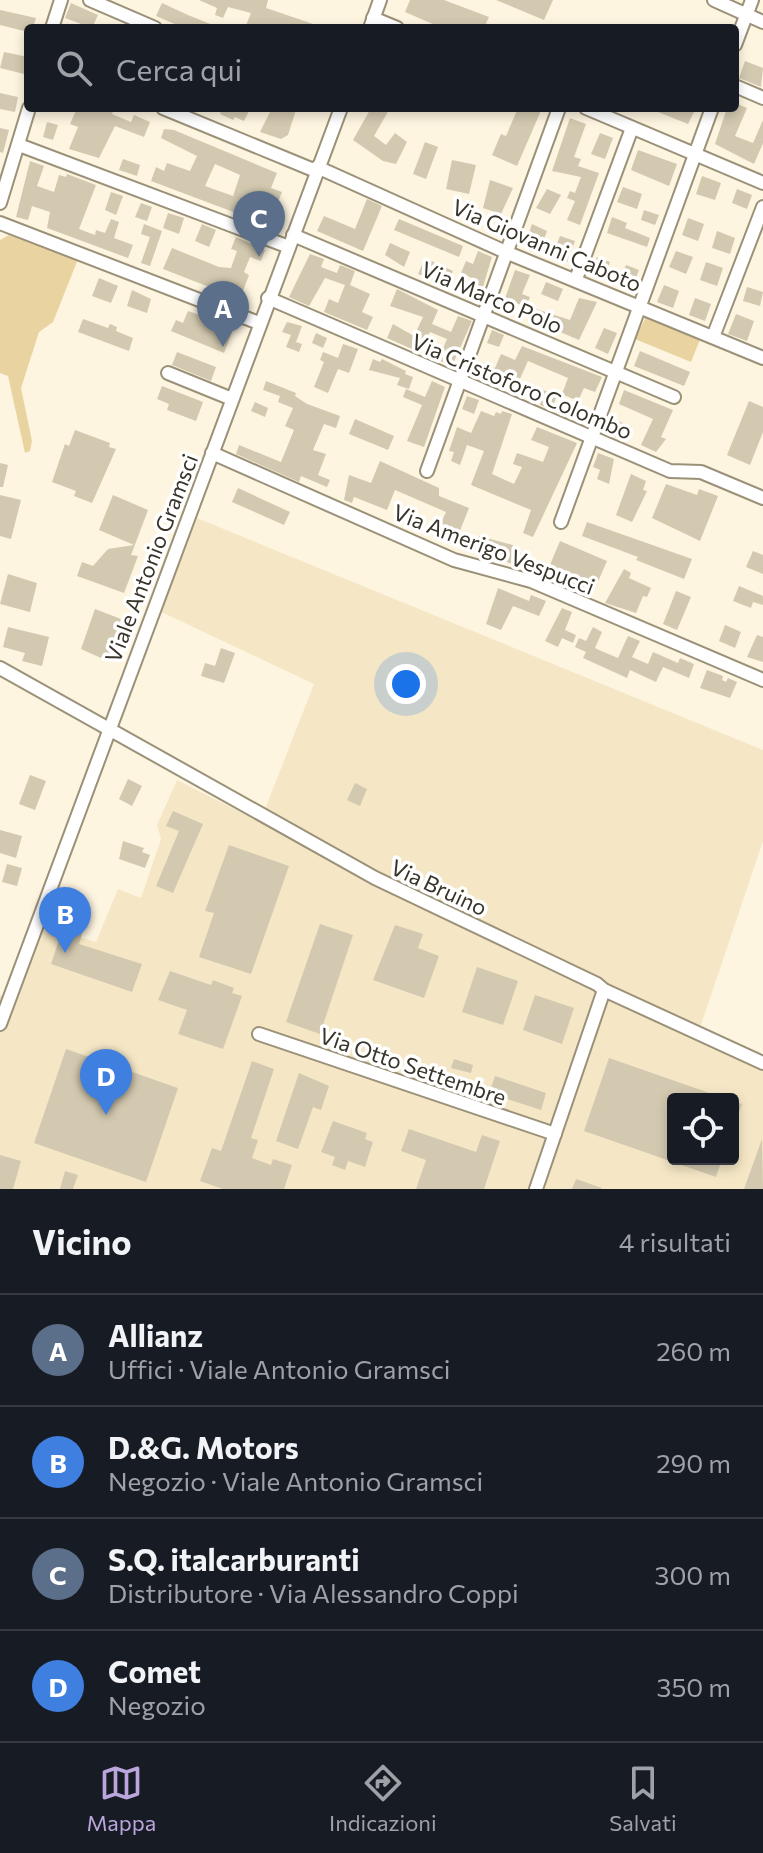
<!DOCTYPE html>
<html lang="it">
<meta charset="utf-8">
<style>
:root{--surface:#171b24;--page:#242831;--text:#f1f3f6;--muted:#9ea1a6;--line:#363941;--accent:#baa5dc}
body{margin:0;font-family:Commissioner,sans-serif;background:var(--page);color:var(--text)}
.controls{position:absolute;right:24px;bottom:24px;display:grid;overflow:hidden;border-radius:8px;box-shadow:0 4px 12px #0003}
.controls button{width:72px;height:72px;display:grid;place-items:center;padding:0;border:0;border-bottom:2px solid var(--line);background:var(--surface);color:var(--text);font:40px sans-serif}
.you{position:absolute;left:406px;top:684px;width:28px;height:28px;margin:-20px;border:6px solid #fff;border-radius:50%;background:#1a73e8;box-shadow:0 0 0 12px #1a73e833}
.badge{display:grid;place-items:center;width:52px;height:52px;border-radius:50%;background:var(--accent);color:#fff;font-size:26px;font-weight:700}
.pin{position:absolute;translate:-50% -66px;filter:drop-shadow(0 2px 4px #0008)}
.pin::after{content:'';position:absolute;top:42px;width:28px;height:24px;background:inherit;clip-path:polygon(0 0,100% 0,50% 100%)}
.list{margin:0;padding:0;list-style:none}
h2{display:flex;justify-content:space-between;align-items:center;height:104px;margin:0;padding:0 32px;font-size:34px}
h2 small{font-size:26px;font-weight:400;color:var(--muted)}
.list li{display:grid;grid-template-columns:52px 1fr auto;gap:24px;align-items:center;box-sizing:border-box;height:112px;padding:0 32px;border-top:2px solid var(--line)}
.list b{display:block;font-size:30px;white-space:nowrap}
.list p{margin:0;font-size:26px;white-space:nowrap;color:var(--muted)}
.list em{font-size:26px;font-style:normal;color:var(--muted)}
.icon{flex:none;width:44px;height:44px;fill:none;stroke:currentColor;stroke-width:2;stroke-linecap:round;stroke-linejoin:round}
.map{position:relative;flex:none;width:763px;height:1189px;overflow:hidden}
.search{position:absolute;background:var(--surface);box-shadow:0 4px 12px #0003;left:24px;right:24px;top:24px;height:88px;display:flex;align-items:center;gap:20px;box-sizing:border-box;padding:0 28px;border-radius:8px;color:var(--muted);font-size:30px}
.sheet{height:552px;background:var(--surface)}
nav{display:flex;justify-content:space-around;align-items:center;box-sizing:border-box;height:112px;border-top:2px solid var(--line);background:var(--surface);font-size:22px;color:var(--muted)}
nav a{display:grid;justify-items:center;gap:4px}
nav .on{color:var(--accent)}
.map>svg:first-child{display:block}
</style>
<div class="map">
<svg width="763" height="1189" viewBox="0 0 763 1189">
<rect width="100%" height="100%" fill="#fdf5e0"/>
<path fill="#f5e7c6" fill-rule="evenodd" d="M192,516L763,750V841L699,1031L763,1066V1189H0V995L14,1000L40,926L96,942L118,889L141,898L161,839L157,825L177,780L260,822L314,684L155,609ZM673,1099H733V1159H673Z"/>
<g fill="#e9d4a1">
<path d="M9,235L78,259L53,322L39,332L21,388L32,441L30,451L25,453L8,376L0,373V240Z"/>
<path d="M647,315L701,337L691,362L635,339Z"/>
</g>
<g fill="#d3c9b0" fill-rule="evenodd">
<path d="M199,0H268L266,8L325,28H245L251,13L228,7L223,18L215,15L217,8Z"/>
<path d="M410,0H444L489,17L484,28H442L405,12Z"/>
<path d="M496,0H553L544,20Z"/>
<path d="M71,3L98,15L92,28L65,18Z"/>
<path d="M162,3L188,15L220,28H184L156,16Z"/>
<path d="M0,10L36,18L33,28H28V32L0,25Z"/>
<path d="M4,52L28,57L24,74L0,68Z"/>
<path d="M745,61L763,68L761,87L739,78Z"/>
<path d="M0,93L18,97L15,112L0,109Z"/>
<path d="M735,103L747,108L735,136L753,143L763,120V143L754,164L715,144L727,108H735Z"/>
<path d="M77,108H114L112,114L131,122L134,115L150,122L144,137L115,126L99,158L69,149L78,127L70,124Z"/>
<path d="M222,108H242L249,111L244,121L235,117L233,120L220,114Z"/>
<path d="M272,108L296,110L288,135L281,139L260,132Z"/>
<path d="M371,108H390L374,136L386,145L395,133L407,142L396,164L383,161L353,140Z"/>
<path d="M518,108H539L540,113L517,166L492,155L501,134L506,136Z"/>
<path d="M648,108H696L688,124Z"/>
<path d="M570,118L586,124L574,157L581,159L578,166L599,173L580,225L567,220L575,201L567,198L570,191L575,193L581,177L552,171Z"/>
<path d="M47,122L58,125L53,140L43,137Z"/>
<path d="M0,128L9,130L3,153L0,152Z"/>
<path d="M164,129L174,130L277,173L271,188L282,192L278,202L269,198L260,222L151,181L156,167L164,171L167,163L190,171L197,156L161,138ZM215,164L240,175L233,196L205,186Z"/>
<path d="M600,133L613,138L605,159L591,154Z"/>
<path d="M425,142L438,147L426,179L413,174Z"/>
<path d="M638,150L677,164L669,186L631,170Z"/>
<path d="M123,159L140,165L137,176L119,170Z"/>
<path d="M452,160L476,165L469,194L446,189Z"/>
<path d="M30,161L44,166L37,186L54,192L59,175L66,177L67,174L96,185L79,229L95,235L96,230L105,233L111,219L119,222L114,238L133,245L128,258L47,228L50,212L32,206L28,220L16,217Z"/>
<path d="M702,176L721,183L715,200L696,194Z"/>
<path d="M490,180L513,188L501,214L483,208Z"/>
<path d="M623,187L642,194L637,209L617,202Z"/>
<path d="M547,189L561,195L550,214L536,208Z"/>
<path d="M737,189L752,195L747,209L732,203Z"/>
<path d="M111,192L123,196L116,215L105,210Z"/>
<path d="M367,199L382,206L363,251L317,231L324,216L355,229Z"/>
<path d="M141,203L152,207L147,221L135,217Z"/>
<path d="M644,210L659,215L655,225L641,220Z"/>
<path d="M168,213L184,218L179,234L163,228Z"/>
<path d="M612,217L627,223L625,228L650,238L647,247L607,233Z"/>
<path d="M688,218L704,224L698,241L682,235Z"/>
<path d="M399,219L463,246L459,257L394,230Z"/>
<path d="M144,224L162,231L150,266L141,263L150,237L141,234Z"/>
<path d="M202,224L216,230L209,247L195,241Z"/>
<path d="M532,224L547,231L541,247L526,242Z"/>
<path d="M717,231L735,238L730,254L712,248Z"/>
<path d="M560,236L575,241L567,262L552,256Z"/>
<path d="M236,237L265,250L261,261L250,257L244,272L249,275L240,299L163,269L172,248L219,267L231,268L237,251L231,249Z"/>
<path d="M390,243L410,252L404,267L385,255Z"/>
<path d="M478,251L492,257L479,300L468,296L474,279L461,273L466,261L473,264Z"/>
<path d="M676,251L693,257L686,274L669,267Z"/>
<path d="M310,254L324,259L321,267L337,273L340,265L355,271L350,285L370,294L362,312L373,317L367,330L324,312L329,299L338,303L345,285L325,278L309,306L289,297Z"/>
<path d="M597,257L610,262L605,276L592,271Z"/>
<path d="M425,258L453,271L446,286L418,274Z"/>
<path d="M706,262L723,268L717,286L700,280Z"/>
<path d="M626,265L639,270L633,286L619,281Z"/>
<path d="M515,270L530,275L522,294L530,297L526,307L516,303L512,313L501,310Z"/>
<path d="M99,278L118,286L111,303L92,296Z"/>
<path d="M546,282L563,289L558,301L541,294Z"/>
<path d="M664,285L679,291L673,308L657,302Z"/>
<path d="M747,287L763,292L760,306L743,301Z"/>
<path d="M397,289L438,310L432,324L451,332L458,316L472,321L452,366L438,360L447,339L430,332L421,353L387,338L393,324L414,336L423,317L390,306Z"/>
<path d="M132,290L151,299L147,313L127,306Z"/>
<path d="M579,298L597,302L579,340L532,320L536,309L570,320Z"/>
<path d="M695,298L711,304L705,321L689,315Z"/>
<path d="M188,311L234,327L224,353L171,331L176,320L183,323Z"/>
<path d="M736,314L754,321L747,341L728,334Z"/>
<path d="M83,319L108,328L110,324L117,327L116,331L133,338L129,351L78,332Z"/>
<path d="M287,322L302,326L296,342L302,344L299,352L286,347L291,335L282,332Z"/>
<path d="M604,328L617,333L608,354L595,348Z"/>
<path d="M492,330L504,335L499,347L487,343Z"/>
<path d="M316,333L327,338L323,348L312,343Z"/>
<path d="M343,344L358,349L349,373L338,369L328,393L314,387L324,362L320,360L323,352L338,358Z"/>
<path d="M522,346L602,377L595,392L584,388L578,401L562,394L568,378L528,361L514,392L472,375L478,361L495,368L501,354L515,360Z"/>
<path d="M640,351L690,372L684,386L634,366Z"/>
<path d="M177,352L216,367L211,381L172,365Z"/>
<path d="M373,359L380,362L382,359L406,371L405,374L413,377L409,389L397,385L400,378L369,370Z"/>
<path d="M266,381L296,393L295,396L307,404L340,416L336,428L324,424L313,450L326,454L318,475L330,480L327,487L301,476L299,482L236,454L239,445L281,462L294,430L285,426L293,408L278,402L280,396L263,390Z"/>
<path d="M432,381L445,387L424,447L407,441L422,405L403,397L406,389L425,397Z"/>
<path d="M162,386L203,402L196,421L167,410L169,404L157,399Z"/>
<path d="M543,390L557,395L552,409L540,405Z"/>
<path d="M624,390L673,410L661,437L666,439L656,452L641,445L653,419L619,404Z"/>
<path d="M467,396L479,400L474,414L462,409Z"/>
<path d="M749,401L763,407V432L750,465L727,455Z"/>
<path d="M255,402L268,408L265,417L251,411Z"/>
<path d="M574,405L589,411L584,423L569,417Z"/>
<path d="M481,411L494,416L496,412L501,414L502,411L512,414L492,474L514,484L522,467L513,464L517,453L543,462L549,447L531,440L537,427L577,443L533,537L523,533L531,510L471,485L484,451L467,445L460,465L451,461L454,452L449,451L457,427L471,433Z"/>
<path d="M355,419L394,436L388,450L349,434Z"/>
<path d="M613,419L628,425L622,440L609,434Z"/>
<path d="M75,430L110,443L109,447L116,449L92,503L74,496L76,491L52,482L65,444L69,446Z"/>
<path d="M598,453L614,459L609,484L597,479L600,470L593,467Z"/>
<path d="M380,461L439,488V496L469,508L459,533L440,525L446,512L395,490L387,510L354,497L352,503L344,500L349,475L371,483Z"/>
<path d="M0,463L8,465L3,487H0Z"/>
<path d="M631,474L646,481L643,490L647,491L632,522L616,515Z"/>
<path d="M666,484L697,495L699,489L718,496L700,541L652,518Z"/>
<path d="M238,488L290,512L284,525L232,502Z"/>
<path d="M0,495L21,500L11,539L0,536Z"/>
<path d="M113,495L148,510L131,555L138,556L124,593L77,576L82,562L93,566L108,549L134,545L99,530Z"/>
<path d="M587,522L692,559L684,579L636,560L638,557L582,536Z"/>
<path d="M479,536L513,545L512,550L525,555L520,567L504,561L506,558L475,549Z"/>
<path d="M560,541L607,561L593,593L547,572Z"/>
<path d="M753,551L763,555V574L746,567Z"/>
<path d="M624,569L631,573L629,578L651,588L647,597L643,596L636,613L605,603Z"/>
<path d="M8,574L37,583L30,612L0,604Z"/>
<path d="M739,586L763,596V605L753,602L751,608L733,601Z"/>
<path d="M498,588L529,601L531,595L546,601L539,616L513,606L501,630L486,624Z"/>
<path d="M676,591L691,597L677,630L663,624Z"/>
<path d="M562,608L572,612L565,630L576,635L573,643L562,638L558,647L545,641Z"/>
<path d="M95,609L121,619L111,646L116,648L110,662L81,649Z"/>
<path d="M725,625L741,632L735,648L719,641Z"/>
<path d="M8,627L49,637L42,666L22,661L25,653L3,647Z"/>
<path d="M593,627L602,632L595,648L599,650L618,658L628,636L640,641L632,657L648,664L653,652L678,663L680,658L694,664L689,678L663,667L656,682L630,670L627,678L583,658L586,652L575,647L579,638L586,641Z"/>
<path d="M757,635L763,637V662L747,657Z"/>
<path d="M221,648L235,653L224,683L201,676L205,663L215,666Z"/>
<path d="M707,670L723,676L722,680L726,682L728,678L737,682L730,698L700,688Z"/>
<path d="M30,775L46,781L35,810L19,804Z"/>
<path d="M128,779L142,786L132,806L119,799Z"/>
<path d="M355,783L367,789L360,806L347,800Z"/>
<path d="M173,811L203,824L173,893L156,886L179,831L166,826Z"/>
<path d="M0,830L22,836L16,858L0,853Z"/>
<path d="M123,841L144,848L142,852L150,855L145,868L119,859Z"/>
<path d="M229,845L289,866L251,974L199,957L214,913L205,911Z"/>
<path d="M7,864L22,868L17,886L2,882Z"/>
<path d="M67,905L89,910L79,944L142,964L132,992L51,964L65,922L61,920Z"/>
<path d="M320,924L353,935L320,1034L286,1022Z"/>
<path d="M395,925L423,934L418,948L439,956L424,998L373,980Z"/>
<path d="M477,967L518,981L503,1025L462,1012Z"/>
<path d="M170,971L211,985L213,980L234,988L232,993L242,996L223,1049L178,1034L187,1010L158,1000Z"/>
<path d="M535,995L574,1008L562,1044L523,1030Z"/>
<path d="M66,1049L178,1088L146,1182L34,1143Z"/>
<path d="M609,1058L724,1098L673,1099V1159H722L716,1177L584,1131Z"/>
<path d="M454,1059L473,1065L471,1073L451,1068Z"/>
<path d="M252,1061L274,1069L251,1138L258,1140L252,1158L271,1165L273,1159L292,1165L284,1189H223L200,1181L212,1148L221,1151Z"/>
<path d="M299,1073L329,1086L321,1110L313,1107L298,1149L276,1141Z"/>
<path d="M495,1076L546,1093L541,1110L489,1093Z"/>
<path d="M733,1101L742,1104L734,1126L733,1125Z"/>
<path d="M333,1121L367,1133L365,1139L373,1142L365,1167L348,1161L345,1170L332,1165L335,1157L321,1152Z"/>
<path d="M409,1129L476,1152L482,1135L500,1141L484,1189H416L426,1160L401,1151Z"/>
<path d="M762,1139L763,1189H744Z"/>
<path d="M0,1155L21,1161L13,1189H0Z"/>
<path d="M65,1171L78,1175L73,1189H60Z"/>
<path d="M576,1179L602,1188L601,1189H572Z"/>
</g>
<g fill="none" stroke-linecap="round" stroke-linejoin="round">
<defs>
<g id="minor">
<path d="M90,0L155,28"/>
<path d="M714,0L763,22"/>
<path d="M373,18L397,28"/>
<path d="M52,28L61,0"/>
<path d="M370,28L380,0"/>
<path d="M735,45L752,0"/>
<path d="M735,86L763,98"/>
<path d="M163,108L316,171"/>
<path d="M586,108L763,183"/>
<path d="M19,145L289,247"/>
<path d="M317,167L508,253L763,358"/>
<path d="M0,203L29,108"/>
<path d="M0,223L259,323"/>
<path d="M293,235L674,397"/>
<path d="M576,279L632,128"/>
<path d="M268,298L670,471L701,472L763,498"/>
<path d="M713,337L763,207"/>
<path d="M168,373L232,399"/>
<path d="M212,453L454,560L531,581L763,680"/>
<path d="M427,471L559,108"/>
<path d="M561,522L712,108"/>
<path d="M0,668L375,878L597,984L604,990L763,1063"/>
<path d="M0,1024L341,108"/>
<path d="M259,1034L555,1134"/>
<path d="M536,1189L604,990"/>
</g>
</defs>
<use href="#minor" stroke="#9b9179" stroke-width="16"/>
<use href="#minor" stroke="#fff" stroke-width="12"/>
</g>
<g text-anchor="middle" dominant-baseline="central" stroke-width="7" stroke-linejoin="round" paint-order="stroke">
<g font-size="22" fill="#38342a" stroke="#fff">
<text transform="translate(547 245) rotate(23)">Via Giovanni Caboto</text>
<text transform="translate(492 297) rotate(23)">Via Marco Polo</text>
<text transform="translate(522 386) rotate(23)">Via Cristoforo Colombo</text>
<text transform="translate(494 549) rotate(21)">Via Amerigo Vespucci</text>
<text transform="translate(151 558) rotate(-69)">Viale Antonio Gramsci</text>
<text transform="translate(439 887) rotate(25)">Via Bruino</text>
<text transform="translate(413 1066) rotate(19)">Via Otto Settembre</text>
</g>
</g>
</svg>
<div class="controls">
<button><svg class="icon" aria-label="locate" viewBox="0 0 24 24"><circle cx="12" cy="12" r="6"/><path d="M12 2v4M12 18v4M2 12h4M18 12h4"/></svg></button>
</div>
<div class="you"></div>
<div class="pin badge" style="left:223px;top:347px;background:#5c6f8a">A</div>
<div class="pin badge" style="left:65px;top:953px;background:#3f7fe0">B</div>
<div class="pin badge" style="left:259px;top:257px;background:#5c6f8a">C</div>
<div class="pin badge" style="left:106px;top:1115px;background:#3f7fe0">D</div>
<div class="search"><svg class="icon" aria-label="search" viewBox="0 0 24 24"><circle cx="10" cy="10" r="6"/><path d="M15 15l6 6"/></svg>Cerca qui</div>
</div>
<section class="sheet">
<h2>Vicino<small>4 risultati</small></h2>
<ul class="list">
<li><span class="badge" style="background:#5c6f8a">A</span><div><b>Allianz</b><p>Uffici · Viale Antonio Gramsci</p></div><em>260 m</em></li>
<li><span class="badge" style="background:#3f7fe0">B</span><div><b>D.&amp;G. Motors</b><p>Negozio · Viale Antonio Gramsci</p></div><em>290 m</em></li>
<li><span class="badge" style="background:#5c6f8a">C</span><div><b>S.Q. italcarburanti</b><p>Distributore · Via Alessandro Coppi</p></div><em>300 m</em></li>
<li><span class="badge" style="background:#3f7fe0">D</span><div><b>Comet</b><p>Negozio</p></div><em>350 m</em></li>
</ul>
</section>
<nav>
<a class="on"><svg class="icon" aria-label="map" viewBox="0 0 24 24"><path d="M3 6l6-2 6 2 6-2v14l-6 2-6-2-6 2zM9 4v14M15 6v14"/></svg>Mappa</a>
<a><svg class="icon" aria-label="directions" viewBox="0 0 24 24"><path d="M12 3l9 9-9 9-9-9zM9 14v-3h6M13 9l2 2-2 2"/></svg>Indicazioni</a>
<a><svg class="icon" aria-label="saved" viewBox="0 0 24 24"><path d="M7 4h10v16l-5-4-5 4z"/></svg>Salvati</a>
</nav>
